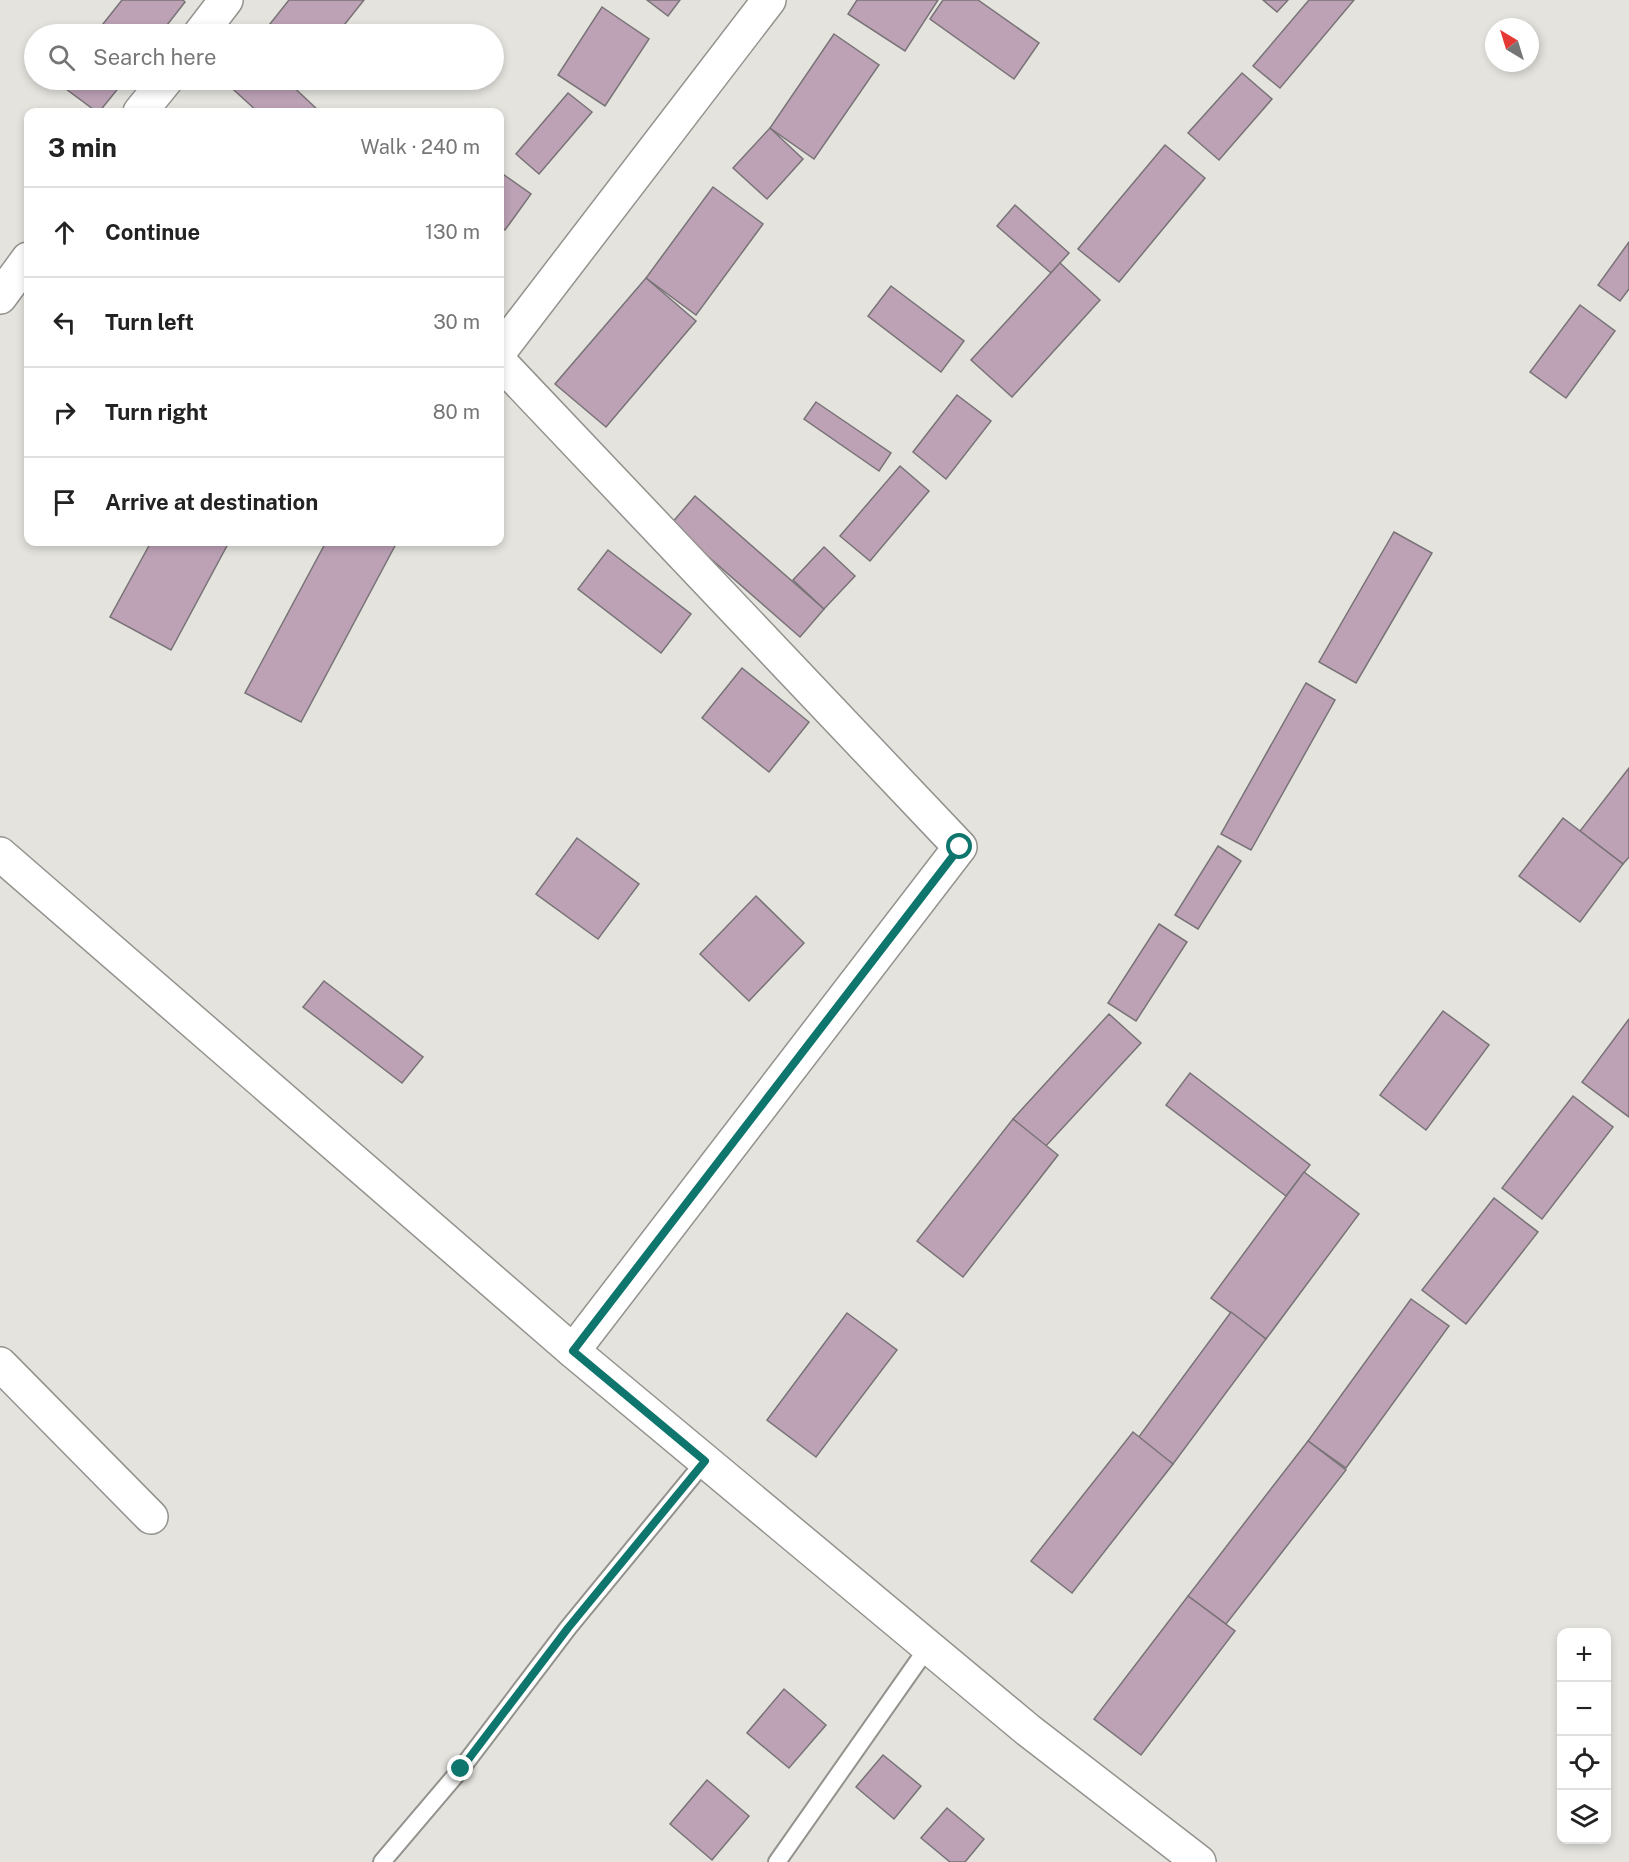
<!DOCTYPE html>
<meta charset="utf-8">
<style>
:root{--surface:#fff;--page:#f2f2f2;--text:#222;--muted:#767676;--line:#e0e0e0}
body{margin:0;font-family:"Public Sans",sans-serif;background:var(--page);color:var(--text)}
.controls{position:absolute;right:18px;bottom:18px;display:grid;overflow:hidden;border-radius:12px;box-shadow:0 3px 9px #0003}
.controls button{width:54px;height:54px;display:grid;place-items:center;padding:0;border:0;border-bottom:2px solid var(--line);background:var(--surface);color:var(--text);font:30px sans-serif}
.compass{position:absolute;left:1485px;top:18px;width:54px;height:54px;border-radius:50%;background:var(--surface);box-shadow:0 3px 9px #0003;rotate:322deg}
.stop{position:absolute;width:18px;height:18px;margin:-14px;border:4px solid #0f766e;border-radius:50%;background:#fff}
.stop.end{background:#0f766e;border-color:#fff;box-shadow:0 2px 6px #0008}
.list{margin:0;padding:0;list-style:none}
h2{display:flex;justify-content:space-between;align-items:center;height:78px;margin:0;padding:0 24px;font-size:26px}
h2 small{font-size:20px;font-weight:400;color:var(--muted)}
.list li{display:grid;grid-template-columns:39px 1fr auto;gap:18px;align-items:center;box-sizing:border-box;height:90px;padding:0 24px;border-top:2px solid var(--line)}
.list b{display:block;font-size:22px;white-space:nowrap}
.list em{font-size:20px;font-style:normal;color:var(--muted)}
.icon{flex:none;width:33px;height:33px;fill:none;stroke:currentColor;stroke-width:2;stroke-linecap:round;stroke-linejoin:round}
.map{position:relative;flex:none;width:1629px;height:1862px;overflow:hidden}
.search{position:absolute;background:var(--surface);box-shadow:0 3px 9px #0003;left:24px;top:24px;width:480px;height:66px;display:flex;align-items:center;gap:15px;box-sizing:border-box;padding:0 21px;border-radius:33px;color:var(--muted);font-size:22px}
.panel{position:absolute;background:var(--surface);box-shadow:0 3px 9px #0003;left:24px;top:108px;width:480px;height:438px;border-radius:12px}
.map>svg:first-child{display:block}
</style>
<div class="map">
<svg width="1629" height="1862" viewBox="0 0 1629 1862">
<rect width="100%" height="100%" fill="#e4e3de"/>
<g fill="#bda2b6" stroke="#787376" stroke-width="1.5">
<path d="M122,0H183L185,2L160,34H95Z"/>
<path d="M289,0H364L337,34H262Z"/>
<path d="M647,0H680L668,16Z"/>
<path d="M857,0H938L905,51L848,14Z"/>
<path d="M943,0H978L1039,43L1014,79L930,19Z"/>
<path d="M1263,0H1288L1277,12Z"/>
<path d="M1309,0H1354L1280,88L1253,66Z"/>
<path d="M602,7L649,39L605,106L558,75Z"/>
<path d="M834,34L879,65L814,159L770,128Z"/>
<path d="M1242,73L1272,99L1219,160L1188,133Z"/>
<path d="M60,80H125L99,112H97L58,83Z"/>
<path d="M223,80H286L320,112H258Z"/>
<path d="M568,93L592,112L539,174L516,154Z"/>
<path d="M770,128L803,159L767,199L733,168Z"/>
<path d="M1165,145L1205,178L1119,282L1078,249Z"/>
<path d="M500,172L531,194L505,230L500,226Z"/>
<path d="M713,187L763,224L696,315L646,278Z"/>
<path d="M1015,205L1069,253L1051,273L997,226Z"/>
<path d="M1629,242V289L1620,301L1598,285Z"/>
<path d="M1060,263L1100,300L1012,397L971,360Z"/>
<path d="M646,278L696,321L606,427L555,384Z"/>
<path d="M891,286L964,341L941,372L868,316Z"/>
<path d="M1580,305L1615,331L1566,398L1530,372Z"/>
<path d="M957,395L991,421L946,479L913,452Z"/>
<path d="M816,402L891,453L879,471L804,419Z"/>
<path d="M900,466L929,491L870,561L840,536Z"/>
<path d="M695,496L824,609L800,637L671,524Z"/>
<path d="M1394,532L1432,553L1356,683L1319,662Z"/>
<path d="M151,542H229L171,650L110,617Z"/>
<path d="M326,542H397L301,722L245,693Z"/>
<path d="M824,547L855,576L824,609L793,580Z"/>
<path d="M608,550L691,614L661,653L578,589Z"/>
<path d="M742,668L809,722L769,772L702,718Z"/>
<path d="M1306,683L1335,700L1251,850L1221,834Z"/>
<path d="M1629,768V857L1623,864L1580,831Z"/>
<path d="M1563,818L1623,864L1580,922L1519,876Z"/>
<path d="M577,838L639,884L598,939L536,894Z"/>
<path d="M1218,846L1241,861L1198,929L1175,915Z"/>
<path d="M756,896L804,943L749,1001L700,954Z"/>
<path d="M1159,924L1187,942L1136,1021L1108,1003Z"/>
<path d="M324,981L423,1057L402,1083L303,1007Z"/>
<path d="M1443,1011L1489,1045L1426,1130L1380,1095Z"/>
<path d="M1109,1014L1141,1043L1044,1148L1013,1119Z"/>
<path d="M1629,1019V1117L1582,1082Z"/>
<path d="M1190,1073L1310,1165L1286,1196L1166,1105Z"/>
<path d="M1573,1096L1613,1127L1542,1219L1502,1188Z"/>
<path d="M1013,1119L1058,1155L963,1277L917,1241Z"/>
<path d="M1304,1172L1359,1214L1266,1339L1211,1298Z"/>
<path d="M1494,1198L1538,1232L1466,1324L1422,1290Z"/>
<path d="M1411,1299L1449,1326L1346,1468L1308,1441Z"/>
<path d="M1231,1312L1266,1339L1173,1464L1138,1438Z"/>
<path d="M847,1313L897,1350L816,1457L767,1420Z"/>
<path d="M1133,1432L1173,1464L1072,1593L1031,1561Z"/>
<path d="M1308,1441L1346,1470L1226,1624L1188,1596Z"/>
<path d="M1188,1596L1235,1631L1141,1755L1094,1719Z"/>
<path d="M784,1689L826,1725L789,1768L747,1733Z"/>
<path d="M883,1755L921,1786L894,1819L856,1787Z"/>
<path d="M707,1780L749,1816L712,1860L670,1824Z"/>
<path d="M947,1808L984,1839L965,1862H950L921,1838Z"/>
</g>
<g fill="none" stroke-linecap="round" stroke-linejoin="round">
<defs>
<g id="service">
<path d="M382,1862L461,1769L568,1628L705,1461"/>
<path d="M777,1862L928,1647"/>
</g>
<g id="minor">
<path d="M200,34L226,0"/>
<path d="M140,112L166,80"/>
<path d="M0,297L28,259"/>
<path d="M500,351L769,0"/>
<path d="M500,362L960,847L573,1351"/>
<path d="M0,1364L151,1517"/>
</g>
<path id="tertiary" d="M0,854L573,1351L1028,1730L1199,1862"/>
</defs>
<use href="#service" stroke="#93928d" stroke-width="20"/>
<use href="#minor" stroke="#93928d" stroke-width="36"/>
<use href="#tertiary" stroke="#93928d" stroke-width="36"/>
<use href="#service" stroke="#fff" stroke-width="16"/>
<use href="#minor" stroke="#fff" stroke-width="33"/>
<use href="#tertiary" stroke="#fff" stroke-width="33"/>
</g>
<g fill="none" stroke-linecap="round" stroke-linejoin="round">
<path stroke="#0f766e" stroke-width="8" d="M461,1769L568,1628L705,1461L573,1351L960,847"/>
</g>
</svg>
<div class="controls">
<button>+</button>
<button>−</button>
<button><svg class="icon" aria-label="locate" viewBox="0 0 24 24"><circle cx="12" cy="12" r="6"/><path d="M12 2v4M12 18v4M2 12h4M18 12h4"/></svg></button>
<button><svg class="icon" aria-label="layers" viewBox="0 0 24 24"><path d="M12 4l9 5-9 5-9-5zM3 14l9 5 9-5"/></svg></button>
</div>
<svg class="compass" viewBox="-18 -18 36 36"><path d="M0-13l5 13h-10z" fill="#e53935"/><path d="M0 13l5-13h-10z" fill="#767676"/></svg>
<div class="stop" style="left:960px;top:847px"></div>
<div class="stop end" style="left:461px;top:1769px"></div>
<div class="search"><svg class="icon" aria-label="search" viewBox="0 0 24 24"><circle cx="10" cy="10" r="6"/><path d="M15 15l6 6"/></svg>Search here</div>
<section class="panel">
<h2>3 min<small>Walk · 240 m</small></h2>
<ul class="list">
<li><svg class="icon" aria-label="ahead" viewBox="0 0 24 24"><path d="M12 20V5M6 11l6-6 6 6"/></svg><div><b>Continue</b></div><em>130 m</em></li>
<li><svg class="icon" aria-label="left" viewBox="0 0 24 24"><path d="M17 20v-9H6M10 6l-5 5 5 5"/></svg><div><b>Turn left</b></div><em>30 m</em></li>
<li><svg class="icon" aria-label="right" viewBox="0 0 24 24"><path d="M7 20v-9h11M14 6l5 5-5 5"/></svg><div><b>Turn right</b></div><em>80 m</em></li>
<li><svg class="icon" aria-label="arrive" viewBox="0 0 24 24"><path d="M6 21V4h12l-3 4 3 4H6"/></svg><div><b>Arrive at destination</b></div></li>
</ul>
</section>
</div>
